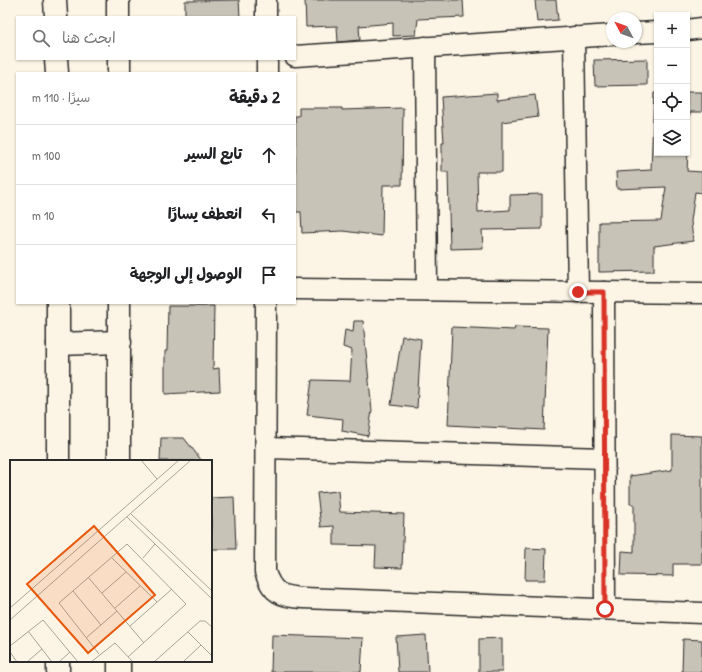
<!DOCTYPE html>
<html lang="ar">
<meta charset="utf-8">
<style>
:root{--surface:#fff;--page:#f2f2f2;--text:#202124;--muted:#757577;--line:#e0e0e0}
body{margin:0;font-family:"Patrick Hand","Playpen Sans Arabic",sans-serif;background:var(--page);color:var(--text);direction:rtl}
.controls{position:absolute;right:12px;top:12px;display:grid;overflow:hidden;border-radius:0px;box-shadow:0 1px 3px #0004}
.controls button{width:36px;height:36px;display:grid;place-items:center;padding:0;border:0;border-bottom:1px solid var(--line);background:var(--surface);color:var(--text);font:20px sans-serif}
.compass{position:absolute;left:606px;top:12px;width:36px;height:36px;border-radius:50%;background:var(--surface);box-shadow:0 1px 3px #0004;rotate:311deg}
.stop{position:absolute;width:12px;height:12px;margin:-9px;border:3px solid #d93025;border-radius:50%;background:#fff}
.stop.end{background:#d93025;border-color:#fff;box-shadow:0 1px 4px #0008}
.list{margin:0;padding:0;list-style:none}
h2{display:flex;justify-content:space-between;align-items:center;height:52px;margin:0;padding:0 16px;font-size:17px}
h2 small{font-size:13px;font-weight:400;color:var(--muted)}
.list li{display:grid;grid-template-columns:26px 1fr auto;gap:12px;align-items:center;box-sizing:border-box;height:60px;padding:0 16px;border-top:1px solid var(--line)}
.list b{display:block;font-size:15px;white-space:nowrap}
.list em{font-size:13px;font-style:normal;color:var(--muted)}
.icon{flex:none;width:22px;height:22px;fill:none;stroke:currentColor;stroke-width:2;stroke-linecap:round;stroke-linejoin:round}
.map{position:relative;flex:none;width:702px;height:672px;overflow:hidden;direction:ltr}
.search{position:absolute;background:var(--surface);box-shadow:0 1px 3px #0004;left:16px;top:16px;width:280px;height:44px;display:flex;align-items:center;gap:10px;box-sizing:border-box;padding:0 14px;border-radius:0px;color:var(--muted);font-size:15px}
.panel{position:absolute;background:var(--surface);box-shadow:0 1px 3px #0004;left:16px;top:72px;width:280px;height:232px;border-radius:0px;direction:rtl}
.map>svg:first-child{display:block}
</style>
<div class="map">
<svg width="702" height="672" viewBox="0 0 702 672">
<rect width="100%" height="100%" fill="#fcf5e5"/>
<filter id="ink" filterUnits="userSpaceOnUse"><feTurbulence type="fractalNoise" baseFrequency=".025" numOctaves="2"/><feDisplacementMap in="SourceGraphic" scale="8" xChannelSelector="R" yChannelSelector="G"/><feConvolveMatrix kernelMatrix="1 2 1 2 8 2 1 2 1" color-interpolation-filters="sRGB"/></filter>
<g filter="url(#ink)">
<g fill="#c8c3b7" stroke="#2b2b2b">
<path d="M239,0L240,17H185V1Z"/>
<path d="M305,0H463L464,17L418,19L416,35L393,36V23L359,26L360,40L338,42L337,26L306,27Z"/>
<path d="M535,0H556L558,20L537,22Z"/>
<path d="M647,59V85L595,86L594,60Z"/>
<path d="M687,92H702V112H690L687,171L702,172V193L695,192L691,221L693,241L654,246V271L599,272V222L661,221L666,187L617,189L616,172L651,170L654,93H657V153H687Z"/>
<path d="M497,93V100L535,95L538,117L502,122V172H477L478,212L510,210V195L542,194V229L482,230L483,248L450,249L448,172H442V143H444L441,97Z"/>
<path d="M299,108H342V110L403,108L402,185H383L382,236L343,231L302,233L301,212H295V116H299Z"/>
<path d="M168,306H214L213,369L219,368L220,391L165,394V351H167Z"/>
<path d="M354,321H363L372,411L368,436L342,431L343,419L307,415L312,380L350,381L352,350L343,347L345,330L353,332Z"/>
<path d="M452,327L514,330L515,327L548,328L544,430L448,425Z"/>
<path d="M402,336L421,339L417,408L391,405Z"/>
<path d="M672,435L702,436V564H673V576L621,575L622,551L634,552V504H630V476L672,470Z"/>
<path d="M161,438H184L202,461H160Z"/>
<path d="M338,491L340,512L404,514L402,568L375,567L376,546L334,545V526L321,527L317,493Z"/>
<path d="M234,497L236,549H211V498Z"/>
<path d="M526,548L546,549L545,580H525Z"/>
<path d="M272,635L363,638L361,672H271Z"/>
<path d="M426,635L428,672H398L396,637Z"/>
<path d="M502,638V672H479V639Z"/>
<path d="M683,639L702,640V672H682Z"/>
</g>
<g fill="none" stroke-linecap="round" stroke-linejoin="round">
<defs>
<g id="street">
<path d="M266,0V17"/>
<path d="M687,30L702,28"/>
<path d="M636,33L657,32"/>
<path d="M574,37L578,292"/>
<path d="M425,47L427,290"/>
<path d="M295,56L612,35"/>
<path d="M267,73V59"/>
<path d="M295,289L702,293"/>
<path d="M604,292L605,609"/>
<path d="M266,303L265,572C272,593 281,597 303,598L702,613"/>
<path d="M266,448L604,458"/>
</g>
<g id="secondary">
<path d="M55,0L56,17"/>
<path d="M118,0V17"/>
<path d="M56,59L57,73"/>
<path d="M119,59V73"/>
<path d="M58,303V461"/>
<path d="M58,344L120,342"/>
<path d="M119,461V303"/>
<path d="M58,661V672"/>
<path d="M119,672V661"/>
</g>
</defs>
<use href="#street" stroke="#2b2b2b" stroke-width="23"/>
<use href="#secondary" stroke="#2b2b2b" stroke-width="25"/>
<use href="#street" stroke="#fcf5e5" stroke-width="20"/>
<use href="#secondary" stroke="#fcf5e5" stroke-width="22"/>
</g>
</g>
<g fill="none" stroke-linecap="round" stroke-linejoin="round" filter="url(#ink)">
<path stroke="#d93025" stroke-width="5" d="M578,292H604L605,609"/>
</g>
<g transform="translate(10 460)">
<rect width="202" height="202" fill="#fcf5e5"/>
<path fill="none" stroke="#a8a49b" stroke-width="1" d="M131,0L147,19M121,54L202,131M117,57L202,139M101,97L147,142M133,98L145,84M78,117L134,183M63,131L91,165M92,133L116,112M0,148L169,0M105,148L130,126M0,160L181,0M120,166L162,129M18,171L42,202M178,172L202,196M76,178L107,151M0,186L33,160L68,202M0,192L7,202M89,194L49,143L117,84L176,144L118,197M17,202L32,189M49,202L60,192M81,202L105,183L123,202M144,202L190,161H195L202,167M173,202L191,185"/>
<path fill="#e8590c" fill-opacity="0.15" stroke="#e8590c" stroke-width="2" d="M84,66L145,135L78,193L17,124Z"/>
<rect width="202" height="202" fill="none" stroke="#2b2b2b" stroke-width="2"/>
</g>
</svg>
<div class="controls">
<button>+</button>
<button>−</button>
<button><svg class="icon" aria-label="locate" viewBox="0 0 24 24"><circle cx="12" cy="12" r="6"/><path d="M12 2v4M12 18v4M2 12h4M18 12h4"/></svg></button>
<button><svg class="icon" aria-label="layers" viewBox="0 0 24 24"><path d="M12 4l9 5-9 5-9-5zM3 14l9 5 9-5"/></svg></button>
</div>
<svg class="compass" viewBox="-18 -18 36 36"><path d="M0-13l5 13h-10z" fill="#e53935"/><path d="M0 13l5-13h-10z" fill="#757577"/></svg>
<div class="stop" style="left:605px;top:609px"></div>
<div class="stop end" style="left:578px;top:292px"></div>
<div class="search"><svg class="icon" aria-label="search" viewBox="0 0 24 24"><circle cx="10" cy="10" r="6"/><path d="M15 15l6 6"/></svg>ابحث هنا</div>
<section class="panel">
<h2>2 دقيقة<small>سيرًا · 110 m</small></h2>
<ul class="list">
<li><svg class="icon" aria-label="ahead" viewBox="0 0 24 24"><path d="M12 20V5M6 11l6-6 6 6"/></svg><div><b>تابع السير</b></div><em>100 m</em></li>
<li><svg class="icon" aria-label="left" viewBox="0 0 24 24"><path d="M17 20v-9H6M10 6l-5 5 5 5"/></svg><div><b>انعطف يسارًا</b></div><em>10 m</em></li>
<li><svg class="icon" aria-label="arrive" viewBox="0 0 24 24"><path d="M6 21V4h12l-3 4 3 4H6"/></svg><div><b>الوصول إلى الوجهة</b></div></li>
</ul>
</section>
</div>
